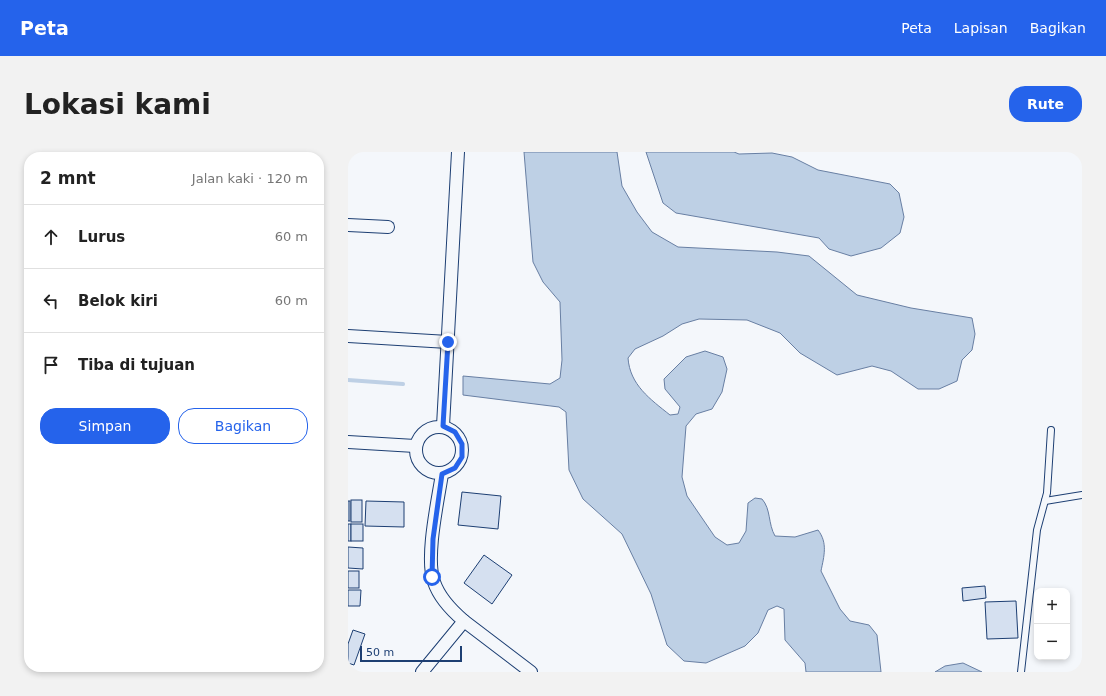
<!DOCTYPE html>
<html lang="id">
<meta charset="utf-8">
<style>
:root{--surface:#fff;--page:#f2f2f2;--text:#222;--muted:#767676;--line:#e0e0e0;--accent:#2563eb}
body{margin:0;font-family:"DejaVu Sans",sans-serif;background:var(--page);color:var(--text)}
.controls{position:absolute;right:12px;bottom:12px;display:grid;overflow:hidden;border-radius:8px;box-shadow:0 2px 6px #0003}
.controls button{width:36px;height:36px;display:grid;place-items:center;padding:0;border:0;border-bottom:1px solid var(--line);background:var(--surface);color:var(--text);font:20px sans-serif}
.scale{position:absolute;left:12px;bottom:10px;width:102px;box-sizing:border-box;padding-left:4px;border:2px solid #1d3f73;border-top:0;font-size:11px;line-height:14px;white-space:nowrap;color:#1d3f73;-webkit-text-stroke:3px #f4f7fb;paint-order:stroke}
.stop{position:absolute;width:12px;height:12px;margin:-9px;border:3px solid #2563eb;border-radius:50%;background:#fff}
.stop.end{background:#2563eb;border-color:#fff;box-shadow:0 1px 4px #0008}
.list{margin:0;padding:0;list-style:none}
h2{display:flex;justify-content:space-between;align-items:center;height:52px;margin:0;padding:0 16px;font-size:17px}
h2 small{font-size:13px;font-weight:400;color:var(--muted)}
.list li{display:grid;grid-template-columns:26px 1fr auto;gap:12px;align-items:center;box-sizing:border-box;height:64px;padding:0 16px;border-top:1px solid var(--line)}
.list b{display:block;font-size:15px;white-space:nowrap}
.list em{font-size:13px;font-style:normal;color:var(--muted)}
.actions{display:flex;gap:8px;padding:12px 16px}
.actions a{flex:1;padding:9px 0;border:1px solid var(--accent);border-radius:16px;text-align:center;font-size:14px;color:var(--accent)}
.actions .main{background:var(--accent);color:#fff}
.icon{flex:none;width:22px;height:22px;fill:none;stroke:currentColor;stroke-width:2;stroke-linecap:round;stroke-linejoin:round}
.map{position:relative;flex:none;width:734px;height:520px;overflow:hidden;border-radius:16px}
header{display:flex;align-items:center;gap:24px;box-sizing:border-box;height:56px;padding:0 20px;background:var(--accent);color:#fff}
header strong{font-size:19px}
nav{display:flex;gap:22px;margin-inline-start:auto;font-size:14px}
.intro{display:flex;align-items:center;justify-content:space-between;box-sizing:border-box;height:96px;padding:0 24px}
h1{margin:0;font-size:28px}
.button{padding:10px 18px;border-radius:16px;background:var(--accent);color:#fff;font-size:14px;font-weight:700}
main{display:flex;gap:24px;padding:0 24px}
aside{flex:1;background:var(--surface);border-radius:16px;box-shadow:0 2px 6px #0003}
.map>svg:first-child{display:block}
</style>
<header>
<strong>Peta</strong>
<nav><a>Peta</a><a>Lapisan</a><a>Bagikan</a></nav>
</header>
<div class="intro"><h1>Lokasi kami</h1><a class="button">Rute</a></div>
<main>
<aside>
<h2>2 mnt<small>Jalan kaki · 120 m</small></h2>
<ul class="list">
<li><svg class="icon" aria-label="ahead" viewBox="0 0 24 24"><path d="M12 20V5M6 11l6-6 6 6"/></svg><div><b>Lurus</b></div><em>60 m</em></li>
<li><svg class="icon" aria-label="left" viewBox="0 0 24 24"><path d="M17 20v-9H6M10 6l-5 5 5 5"/></svg><div><b>Belok kiri</b></div><em>60 m</em></li>
<li><svg class="icon" aria-label="arrive" viewBox="0 0 24 24"><path d="M6 21V4h12l-3 4 3 4H6"/></svg><div><b>Tiba di tujuan</b></div></li>
</ul>
<div class="actions"><a class="main">Simpan</a><a>Bagikan</a></div>
</aside>
<div class="map">
<svg width="734" height="520" viewBox="0 0 734 520">
<rect width="100%" height="100%" fill="#f4f7fb"/>
<g fill="#bed0e5" stroke="#687fa3">
<path d="M176,0H269L274,34L289,60L304,80L330,95L429,100L461,104L509,143L563,156L624,166L627,182L624,198L614,208L609,229L591,237H570L543,219L524,214L489,223L452,201L432,181L399,168L351,167L334,172L315,184L287,197L280,206C282,233 302,247 322,263L330,262L332,255L317,237L316,227L338,205L357,199L375,205L379,217L374,240L364,257L348,262L338,274L334,325L339,344L367,385L379,393L391,391L398,379L400,351L407,346L414,347C423,357 420,372 427,384L447,385L470,378C480,391 476,404 473,419L492,457L502,469L521,473L529,483L533,520H458L457,511L437,488L436,457L429,454L420,458L410,481L397,494L358,511L336,509L319,493L303,442L274,382L235,347L221,318L218,260L211,255L115,243V224L202,232L212,226L214,208L212,150L195,130L185,110Z"/>
<path d="M298,0H386L391,2L424,1L444,5L470,18L542,32L551,41L556,65L552,81L533,96L503,104L481,97L471,86L328,61L315,51Z"/>
<path d="M615,511L634,520H587L597,514Z"/>
</g>
<g fill="none" stroke-linecap="round" stroke-linejoin="round">
<path stroke="#bed0e5" stroke-width="4" d="M0,228L55,232"/>
</g>
<g fill="#d5e0f0" stroke="#1d3f73">
<path d="M114,340L153,344L150,377L110,373Z"/>
<rect x="3" y="348" width="11" height="22"/>
<rect x="0" y="349" width="2" height="20"/>
<path d="M18,349L56,350V375L17,374Z"/>
<rect x="0" y="372" width="3" height="17"/>
<rect x="3" y="372" width="12" height="17"/>
<path d="M0,395L15,396V417L0,416Z"/>
<path d="M136,403L164,423L144,452L116,431Z"/>
<rect x="0" y="419" width="11" height="17"/>
<path d="M637,434L638,446L615,449L614,436Z"/>
<path d="M0,438H13L12,454H0Z"/>
<path d="M668,449L670,486L639,487L637,450Z"/>
<path d="M5,478L17,482L6,513L0,511V492Z"/>
</g>
<g fill="none" stroke-linecap="round" stroke-linejoin="round">
<defs>
<g id="lane">
<path d="M697,349L734,343"/>
<path d="M673,520L689,378L699,341L703,278"/>
</g>
<g id="street">
<path d="M0,73L40,75"/>
<path d="M0,184L100,190"/>
<path d="M95,274L110,0"/>
<circle cx="91" cy="298" r="23"/>
<path d="M0,290L67,294"/>
<path d="M94,322C90,348 77,406 86,430C91,445 103,458 116,469"/>
<path d="M74,520L116,469L183,520"/>
</g>
</defs>
<use href="#lane" stroke="#1d3f73" stroke-width="8"/>
<use href="#street" stroke="#1d3f73" stroke-width="14"/>
<use href="#lane" stroke="#f4f7fb" stroke-width="6"/>
<use href="#street" stroke="#f4f7fb" stroke-width="12"/>
</g>
<g fill="none" stroke-linecap="round" stroke-linejoin="round">
<path stroke="#2563eb" stroke-width="5" d="M84,425L85,387L94,322L107,316L114,305V292L107,280L95,274L100,190"/>
</g>
</svg>
<div class="controls">
<button>+</button>
<button>−</button>
</div>
<div class="scale">50 m</div>
<div class="stop" style="left:84px;top:425px"></div>
<div class="stop end" style="left:100px;top:190px"></div>
</div>
</main>
